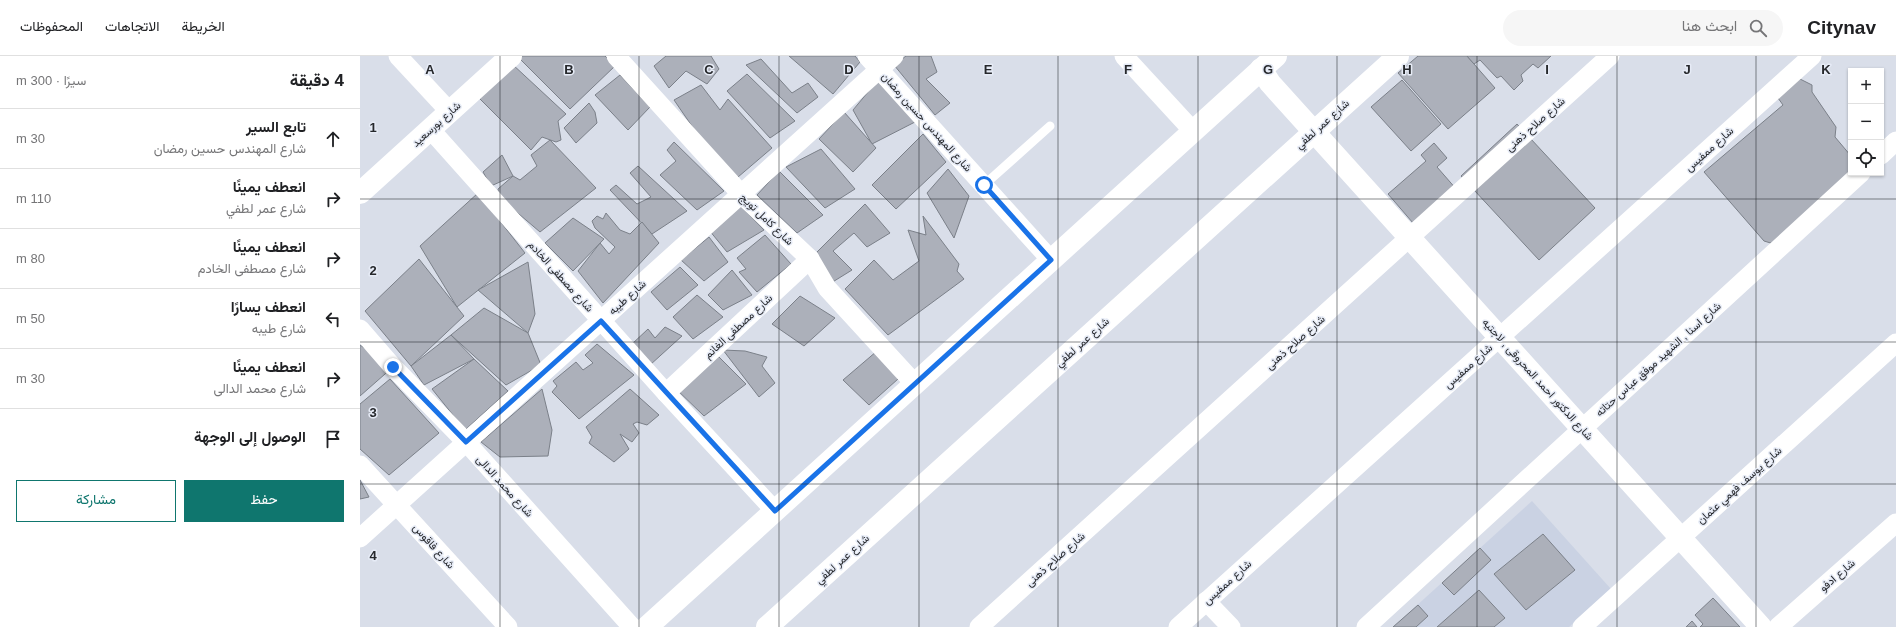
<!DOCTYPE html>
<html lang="ar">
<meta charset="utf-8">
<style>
:root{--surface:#fff;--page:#f6f6f6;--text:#202124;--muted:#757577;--line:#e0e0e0;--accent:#0f766e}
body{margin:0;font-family:Arial,Vazirmatn,sans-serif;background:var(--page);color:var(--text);direction:rtl}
.controls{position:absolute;right:12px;top:12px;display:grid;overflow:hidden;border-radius:0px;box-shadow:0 1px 3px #0004}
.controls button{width:36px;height:36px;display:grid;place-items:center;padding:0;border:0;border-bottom:1px solid var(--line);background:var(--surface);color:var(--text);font:20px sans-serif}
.stop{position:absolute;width:12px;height:12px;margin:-9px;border:3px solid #1a73e8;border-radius:50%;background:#fff}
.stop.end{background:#1a73e8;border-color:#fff;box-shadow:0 1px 4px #0008}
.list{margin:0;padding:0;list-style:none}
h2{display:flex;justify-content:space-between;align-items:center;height:52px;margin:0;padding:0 16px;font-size:17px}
h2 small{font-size:13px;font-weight:400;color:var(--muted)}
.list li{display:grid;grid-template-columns:26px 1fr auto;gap:12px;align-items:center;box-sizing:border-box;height:60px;padding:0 16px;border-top:1px solid var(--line)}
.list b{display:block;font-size:15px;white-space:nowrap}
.list p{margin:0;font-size:13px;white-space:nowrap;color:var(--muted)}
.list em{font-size:13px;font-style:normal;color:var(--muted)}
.actions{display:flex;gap:8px;padding:12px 16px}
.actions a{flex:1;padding:9px 0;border:1px solid var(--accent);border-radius:0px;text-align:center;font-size:14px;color:var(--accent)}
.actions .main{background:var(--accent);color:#fff}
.icon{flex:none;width:22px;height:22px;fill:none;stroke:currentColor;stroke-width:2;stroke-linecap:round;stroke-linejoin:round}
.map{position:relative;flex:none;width:1536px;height:571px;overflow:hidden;direction:ltr}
header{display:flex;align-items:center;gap:24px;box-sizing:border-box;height:56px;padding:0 20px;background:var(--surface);border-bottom:1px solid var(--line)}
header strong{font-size:19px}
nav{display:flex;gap:22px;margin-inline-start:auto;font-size:14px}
.search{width:280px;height:36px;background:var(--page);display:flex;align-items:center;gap:10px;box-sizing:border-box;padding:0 14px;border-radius:22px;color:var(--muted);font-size:15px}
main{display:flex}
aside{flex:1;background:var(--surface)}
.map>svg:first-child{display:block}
</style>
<header>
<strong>Citynav</strong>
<div class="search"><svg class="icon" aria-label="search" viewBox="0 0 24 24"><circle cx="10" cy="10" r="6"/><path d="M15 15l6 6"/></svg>ابحث هنا</div>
<nav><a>الخريطة</a><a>الاتجاهات</a><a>المحفوظات</a></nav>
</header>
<main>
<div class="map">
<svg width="1536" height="571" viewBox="0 0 1536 571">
<rect width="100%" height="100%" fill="#d9dee9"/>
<path fill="#cad2e3" d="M1172,445L1251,533L1209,571H1033Z"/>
<g fill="#acb0ba" stroke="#7b8089">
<path d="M157,0H245L255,10L210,53Z"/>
<path d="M306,0H351L359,13L347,28L326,15L309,32L294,10Z"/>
<path d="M429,0H495L500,6L473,38Z"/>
<path d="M546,0H571L577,16L566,23L590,47L575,59L534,9Z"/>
<path d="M1058,0H1107L1135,32L1088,73L1038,17Z"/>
<path d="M1107,0H1191L1178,12L1173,8L1161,19L1163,25L1154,34L1141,20L1137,22L1120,4L1114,8Z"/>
<path d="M401,3L432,37L448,27L458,41L437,57L386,9Z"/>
<path d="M151,7L206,58L198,65L201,84L196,86L182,81L171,94L119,42Z"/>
<path d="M387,18L435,65L410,82L367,35Z"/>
<path d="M260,19L290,51L268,74L235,39Z"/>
<path d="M1440,23L1452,29V36L1476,71L1475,81L1491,100V117L1414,188L1404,185L1344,116L1423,49L1418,42Z"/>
<path d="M518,24L555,66L512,88L493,54Z"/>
<path d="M1042,24L1081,68L1051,95L1011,51Z"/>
<path d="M341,29L360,54L368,43L412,92L371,127L314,44Z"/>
<path d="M229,47L235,56L237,67L216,87L204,72Z"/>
<path d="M484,56L516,92L493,116L459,83Z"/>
<path d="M1157,68L1235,152L1179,204L1101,120Z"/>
<path d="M563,78L586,106L536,153L512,129Z"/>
<path d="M190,84L236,132L180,176L139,141L138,133L153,120L160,124L177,110L171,99Z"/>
<path d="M314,86L364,135L337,154L300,119L316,105L307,94Z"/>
<path d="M1074,87L1087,102L1077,111L1104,142L1053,167L1028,138L1066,105L1061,99Z"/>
<path d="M461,93L495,133L465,152L426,111Z"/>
<path d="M142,99L153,120L131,130L123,116Z"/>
<path d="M278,110L327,155L292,178L250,134L256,129L277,148L291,141L270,117Z"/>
<path d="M588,113L609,140L594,182L567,137Z"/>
<path d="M419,115L463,159L437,177L397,139Z"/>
<path d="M118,137L165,197L97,251L60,190Z"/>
<path d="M505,148L530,177L507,191L494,177L473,195L492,214L471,227L450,203Z"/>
<path d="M380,149L404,174L367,196L349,174Z"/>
<path d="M246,157L260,174L270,178L282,166L299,187L243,247L218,215L240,187L249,198L255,191L235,172L232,165L237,160L243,163Z"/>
<path d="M563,160L599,208L597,215L604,223L528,279L485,233L514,204L533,224L559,205L548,174L566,179Z"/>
<path d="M213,162L244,183L213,215L185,187Z"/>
<path d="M405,179L431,208L397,236L379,216L386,213L377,202Z"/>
<path d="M349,181L368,206L344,225L321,204Z"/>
<path d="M59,203L104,260L51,310L5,255Z"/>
<path d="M168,206L175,258L168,277L118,234Z"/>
<path d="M320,211L338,229L307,254L291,236Z"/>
<path d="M372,214L392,239L363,254L348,239Z"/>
<path d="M337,239L363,261L333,283L313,261Z"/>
<path d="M440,240L475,262L444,290L412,268Z"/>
<path d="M124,252L168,277L181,309L146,329L91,279Z"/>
<path d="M305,271L322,280L290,309L272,288L288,273L295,282Z"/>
<path d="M91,279L114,303L64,329L51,310Z"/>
<path d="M237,288L274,319L219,363L192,336L197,330L193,325L216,306L223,314L233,307L225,299Z"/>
<path d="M0,289L33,311L0,340Z"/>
<path d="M352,294L386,328L344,360L313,330Z"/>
<path d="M363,294L385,295L407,301L402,310L415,327L399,341Z"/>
<path d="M517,295L538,323L509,349L483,324Z"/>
<path d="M114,303L148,335L105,374L72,333Z"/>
<path d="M30,323L79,377L29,419L0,393V348Z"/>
<path d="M182,333L192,374L188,400L140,401L121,386Z"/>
<path d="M270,333L299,359L287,369L277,366L273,368L279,377L272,386L260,378L269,393L254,406L229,387L232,381L226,371Z"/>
<path d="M0,424L9,441L0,443Z"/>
<path d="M1183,478L1215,514L1166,554L1134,518Z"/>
<path d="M1120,492L1131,504L1094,539L1082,527Z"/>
<path d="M1119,534L1145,562L1134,571H1077Z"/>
<path d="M1353,542L1380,571H1340L1343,568L1335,559Z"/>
<path d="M1058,549L1068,560L1056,571H1033Z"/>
<path d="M1332,565L1337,571H1326Z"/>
</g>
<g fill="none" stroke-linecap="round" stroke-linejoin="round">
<path stroke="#fff" stroke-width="9" d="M624,129L690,70"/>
<g stroke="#fff" stroke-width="19">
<path d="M38,0L90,56"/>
<path d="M256,0L381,138L450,203L467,232L555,328"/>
<path d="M507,0L691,204"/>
<path d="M764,0L833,75"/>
<path d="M70,73L306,337L415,455"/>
<path d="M1521,99L1536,85"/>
<path d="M0,273L33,311L106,386L272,571"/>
<path d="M306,337L450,203"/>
<path d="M0,409L148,571"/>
<path d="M0,482L534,0"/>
<path d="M846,545L871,571"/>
<path d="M619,571L1250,0"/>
<path d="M818,571L1452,0"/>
<path d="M1006,571L1501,117"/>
<path d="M1222,571L1536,287"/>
<path d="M1418,571L1536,467"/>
</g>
<g stroke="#fff" stroke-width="22">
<path d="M901,13L910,27L1401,571"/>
<path d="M0,137L151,0"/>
<path d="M287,571L916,0"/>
<path d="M407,571L1038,0"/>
</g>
</g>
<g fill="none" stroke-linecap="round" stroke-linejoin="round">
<path stroke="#1a73e8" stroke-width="5" d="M33,311L106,386L241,265L415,455L691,204L624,129"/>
</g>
<path fill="none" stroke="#26282c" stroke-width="1" stroke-opacity="0.55" d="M140,0V571M279,0V571M419,0V571M559,0V571M698,0V571M838,0V571M977,0V571M1117,0V571M1257,0V571M1396,0V571M0,143H1536M0,286H1536M0,428H1536"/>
<g text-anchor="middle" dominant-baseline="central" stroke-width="3" stroke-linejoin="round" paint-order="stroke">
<g font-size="11" fill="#26282c" stroke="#e6ebf6">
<text transform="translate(567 66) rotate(48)">شارع المهندس حسين رمضان</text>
<text transform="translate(76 68) rotate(-42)">شارع بورسعيد</text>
<text transform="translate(962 68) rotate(-42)">شارع عمر لطفي</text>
<text transform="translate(1175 68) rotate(-42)">شارع صلاح ذهنى</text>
<text transform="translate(1349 93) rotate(-42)">شارع ممفيس</text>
<text transform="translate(407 163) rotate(44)">شارع كامل تويج</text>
<text transform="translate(201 220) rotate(48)">شارع مصطفى الخادم</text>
<text transform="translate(267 241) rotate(-42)">شارع طيبه</text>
<text transform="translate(378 270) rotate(-43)">شارع مصطفى الغانم</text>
<text transform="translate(722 286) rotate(-42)">شارع عمر لطفي</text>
<text transform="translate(935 286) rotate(-42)">شارع صلاح ذهنى</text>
<text transform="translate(1298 303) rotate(-42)">شارع اسنا , الشهيد موفق عباس حتاته</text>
<text transform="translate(1108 310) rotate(-42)">شارع ممفيس</text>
<text transform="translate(1178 323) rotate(48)">شارع الدكتور احمد المحروقى , لاجتيه</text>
<text transform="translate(1379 429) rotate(-42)">شارع يوسف فهمي عثمان</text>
<text transform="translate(145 430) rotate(48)">شارع محمد الدالى</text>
<text transform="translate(74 490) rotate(48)">شارع فاقوس</text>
<text transform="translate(482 503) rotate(-42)">شارع عمر لطفي</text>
<text transform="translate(695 503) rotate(-42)">شارع صلاح ذهنى</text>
<text transform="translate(1477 519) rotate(-41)">شارع ادفو</text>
<text transform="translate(867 526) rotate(-42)">شارع ممفيس</text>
</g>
</g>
<g font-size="13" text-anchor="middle" font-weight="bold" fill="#26282c" stroke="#e6ebf6" stroke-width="3" stroke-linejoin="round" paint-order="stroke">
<text x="70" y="18">A</text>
<text x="209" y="18">B</text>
<text x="349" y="18">C</text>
<text x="489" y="18">D</text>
<text x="628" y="18">E</text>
<text x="768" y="18">F</text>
<text x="908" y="18">G</text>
<text x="1047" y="18">H</text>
<text x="1187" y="18">I</text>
<text x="1327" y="18">J</text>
<text x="1466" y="18">K</text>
<text x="13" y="76">1</text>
<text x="13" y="219">2</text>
<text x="13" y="361">3</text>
<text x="13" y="504">4</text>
</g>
</svg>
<div class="controls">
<button>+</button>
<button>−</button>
<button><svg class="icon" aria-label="locate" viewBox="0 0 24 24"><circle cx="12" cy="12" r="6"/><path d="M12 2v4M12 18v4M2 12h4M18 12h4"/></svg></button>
</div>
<div class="stop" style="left:624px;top:129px"></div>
<div class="stop end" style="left:33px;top:311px"></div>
</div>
<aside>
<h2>4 دقيقة<small>سيرًا · 300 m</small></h2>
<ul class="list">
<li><svg class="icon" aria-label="ahead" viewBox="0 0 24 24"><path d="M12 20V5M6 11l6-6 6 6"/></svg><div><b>تابع السير</b><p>شارع المهندس حسين رمضان</p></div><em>30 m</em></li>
<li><svg class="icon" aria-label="right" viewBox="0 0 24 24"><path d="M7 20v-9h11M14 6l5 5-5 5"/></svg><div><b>انعطف يمينًا</b><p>شارع عمر لطفي</p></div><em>110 m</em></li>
<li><svg class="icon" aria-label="right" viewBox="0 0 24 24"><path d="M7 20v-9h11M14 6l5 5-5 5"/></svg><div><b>انعطف يمينًا</b><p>شارع مصطفى الخادم</p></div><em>80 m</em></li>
<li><svg class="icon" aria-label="left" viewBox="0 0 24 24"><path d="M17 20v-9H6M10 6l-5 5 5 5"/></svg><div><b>انعطف يسارًا</b><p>شارع طيبه</p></div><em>50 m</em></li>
<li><svg class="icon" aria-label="right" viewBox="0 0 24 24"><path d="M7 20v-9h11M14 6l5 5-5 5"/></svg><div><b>انعطف يمينًا</b><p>شارع محمد الدالى</p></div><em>30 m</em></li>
<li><svg class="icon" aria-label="arrive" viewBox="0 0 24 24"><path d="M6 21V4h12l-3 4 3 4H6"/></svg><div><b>الوصول إلى الوجهة</b></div></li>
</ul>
<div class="actions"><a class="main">حفظ</a><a>مشاركة</a></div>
</aside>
</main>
